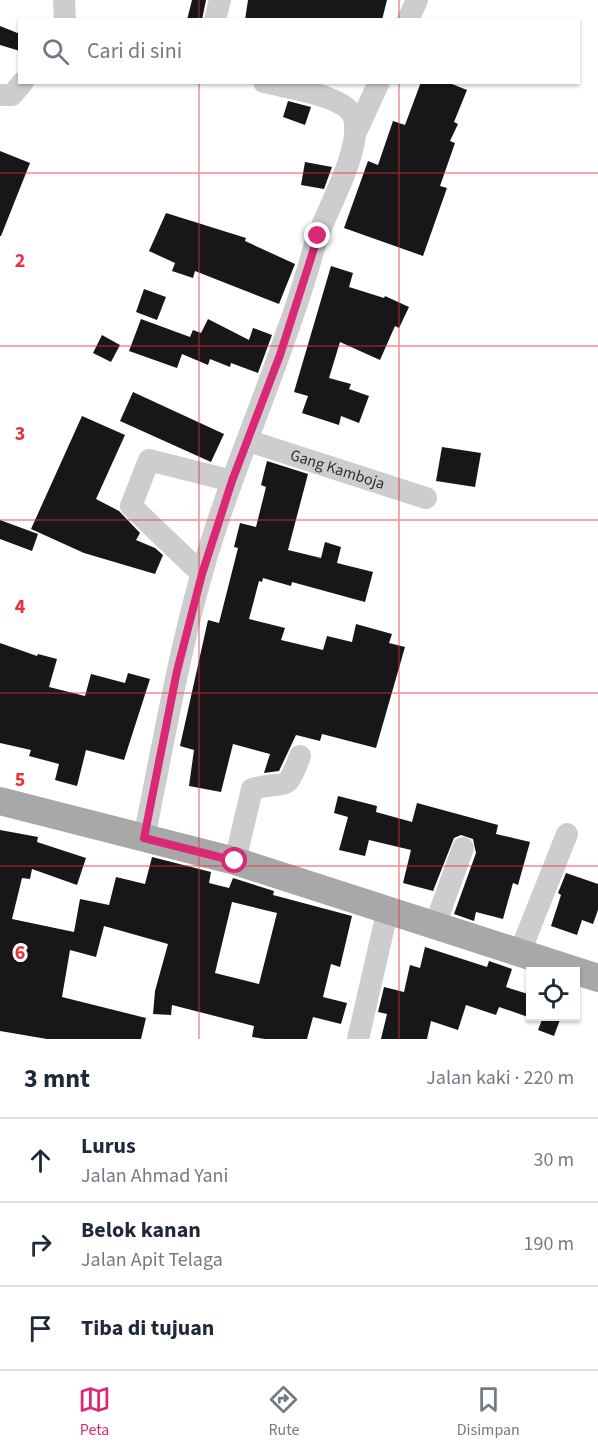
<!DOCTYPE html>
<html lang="id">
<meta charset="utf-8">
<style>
:root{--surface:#fff;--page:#f2f2f3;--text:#1f2937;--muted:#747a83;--line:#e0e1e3;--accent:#db2777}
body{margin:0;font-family:"Source Sans 3",sans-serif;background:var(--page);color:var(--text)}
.controls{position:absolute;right:18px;bottom:18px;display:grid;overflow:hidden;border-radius:0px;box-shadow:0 2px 4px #0004}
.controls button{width:54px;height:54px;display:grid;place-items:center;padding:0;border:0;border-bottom:2px solid var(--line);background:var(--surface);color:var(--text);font:30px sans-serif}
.stop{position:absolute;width:18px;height:18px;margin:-14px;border:4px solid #db2777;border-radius:50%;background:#fff}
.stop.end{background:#db2777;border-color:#fff;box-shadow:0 2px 6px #0008}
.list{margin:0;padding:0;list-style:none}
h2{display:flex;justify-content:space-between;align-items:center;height:78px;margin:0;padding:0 24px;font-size:26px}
h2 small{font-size:20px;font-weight:400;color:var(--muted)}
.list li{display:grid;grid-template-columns:39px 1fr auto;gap:18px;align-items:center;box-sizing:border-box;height:84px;padding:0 24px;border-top:2px solid var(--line)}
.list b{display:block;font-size:22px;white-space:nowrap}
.list p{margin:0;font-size:20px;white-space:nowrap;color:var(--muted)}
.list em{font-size:20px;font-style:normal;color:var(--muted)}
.icon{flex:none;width:33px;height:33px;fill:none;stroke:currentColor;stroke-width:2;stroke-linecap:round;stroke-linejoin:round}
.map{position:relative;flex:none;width:598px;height:1039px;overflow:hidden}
.search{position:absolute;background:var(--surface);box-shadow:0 2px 4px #0004;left:18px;right:18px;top:18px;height:66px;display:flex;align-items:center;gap:15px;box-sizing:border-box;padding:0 21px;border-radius:0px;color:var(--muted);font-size:22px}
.sheet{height:330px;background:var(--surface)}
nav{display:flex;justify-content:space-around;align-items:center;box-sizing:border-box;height:84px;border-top:2px solid var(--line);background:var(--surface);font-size:16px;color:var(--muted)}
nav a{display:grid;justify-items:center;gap:3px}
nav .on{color:var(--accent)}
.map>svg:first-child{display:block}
</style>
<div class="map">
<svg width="598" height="1039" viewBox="0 0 598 1039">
<rect width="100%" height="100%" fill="#fff"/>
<g fill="#171717" fill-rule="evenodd">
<path d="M192,0H206L202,20H187Z"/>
<path d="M248,0H387L382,20H245Z"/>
<path d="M0,26L20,34V51L0,45Z"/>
<path d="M421,82H447L467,90L454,122L458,124L450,141L455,143L440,186L447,188L423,256L344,228L368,161L378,165L393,121L405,125Z"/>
<path d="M288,101L311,107L305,125L283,117Z"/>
<path d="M0,151L30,163L1,236H0Z"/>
<path d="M305,162L332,167L324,189L301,185Z"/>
<path d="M166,213L246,238L245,241L295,264L279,304L195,271L193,278L172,271L175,263L149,251Z"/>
<path d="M331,266L353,273L349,287L384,298L385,296L409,307L399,328L395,326L380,360L340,342L329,378L351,384L349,389L369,396L359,423L341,416L339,425L302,413L308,396L294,392Z"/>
<path d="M144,289L166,297L157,320L136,312Z"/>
<path d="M141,319L190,337L193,330L201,333L208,319L249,340L253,328L272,335L258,373L231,363L230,367L210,359L208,365L182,354L177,368L129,351Z"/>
<path d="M102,335L120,345L111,362L93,353Z"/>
<path d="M133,392L224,434L211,462L120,421Z"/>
<path d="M82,416L125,435L96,499L119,511L140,533L136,540L155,548L163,555L155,574L84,553L31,529Z"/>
<path d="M442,447L481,453L475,487L436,481Z"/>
<path d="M267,461L308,474L288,550L321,558L325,542L341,547L337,563L373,572L365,602L292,582L291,586L263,578L262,582L259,581L249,619L285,628L281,640L323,650L327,636L352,642L356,624L392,634L389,643L405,647L376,748L322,734L320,741L296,735L279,771L264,773L270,754L233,744L221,792L189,786L194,750L180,746L208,620L219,623L238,548L234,547L240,523L256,527L266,487L261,485Z"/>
<path d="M0,520L38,534L32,551L0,539Z"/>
<path d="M0,643L37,656L38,654L57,659L49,687L85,696L91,674L125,683L128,673L150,679L124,760L86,750L77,786L55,780L59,764L29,756L31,750L0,743Z"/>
<path d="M338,796L377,806L376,812L412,822L417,803L498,825L496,834L530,842L518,885L513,883L503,919L476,912L474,921L454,914L476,853L473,839L461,835L454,838L433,891L403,883L411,850L369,840L365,856L339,850L348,817L334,813Z"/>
<path d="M0,830L38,837L37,842L86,858L77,885L32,869L30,879L22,878L12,919L74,932L80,899L109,905L116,877L145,884L152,857L211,872L209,883L229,888L233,878L274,891L273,895L352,916L340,967L331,964L323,997L347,1003L341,1024L313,1017L307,1039H265L252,1037L254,1026L172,1005L171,1015L153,1014L155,991L168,944L104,926L96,957L70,950L62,997L146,1018L141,1039H47L0,1031ZM232,902L277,913L259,984L215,973Z"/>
<path d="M566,873L598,884V910L593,924L582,920L577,935L551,926L561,895L558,893Z"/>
<path d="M425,947L487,967L489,961L512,969L506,987L531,995V1018L499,1007L496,1015L466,1005L458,1030L431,1021L427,1039H381L387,1014L378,1012L384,987L404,992L410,965L420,968Z"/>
<path d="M543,1017H561L554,1036L538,1030Z"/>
</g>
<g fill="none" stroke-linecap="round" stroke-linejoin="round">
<g stroke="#cdcdcd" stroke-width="22">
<path d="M64,0L65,20"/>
<path d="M215,20L220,0"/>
<path d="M408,20L417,0"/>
<path d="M0,95H12L23,82"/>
<path d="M357,130L379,82"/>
<path id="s1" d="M249,441L426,498"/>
<path d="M202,574L131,506L149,460L232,481"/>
<path d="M144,838C162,750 177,662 201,576C230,473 276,375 307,272C311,259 314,246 319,233C330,204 362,148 354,118C347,95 286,88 264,82"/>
<path d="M235,861L252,789C288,779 285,796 300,756"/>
<path d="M435,925L463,848"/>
<path d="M520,952L567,834"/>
<path d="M358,1039L388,909"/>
</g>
<path stroke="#a8a8a8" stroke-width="28" d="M0,801L235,861L598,978"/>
</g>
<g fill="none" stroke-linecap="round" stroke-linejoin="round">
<path stroke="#db2777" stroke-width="8" d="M235,861L144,838L177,671L202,574L232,481L280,355L318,236"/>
</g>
<path fill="none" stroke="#e63238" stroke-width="1.5" stroke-opacity="0.55" d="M199,0V20M399,0V20M199,82V1039M399,82V1039M0,173H598M0,346H598M0,520H598M0,693H598M0,866H598"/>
<g text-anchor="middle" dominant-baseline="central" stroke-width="6" stroke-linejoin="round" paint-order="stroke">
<g font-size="16" fill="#303030" stroke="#fff">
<text stroke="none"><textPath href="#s1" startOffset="93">Gang Kamboja</textPath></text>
</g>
</g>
<g font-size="20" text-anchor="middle" font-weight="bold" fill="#e63238" stroke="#fff" stroke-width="6" stroke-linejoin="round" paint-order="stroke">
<text x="20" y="267">2</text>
<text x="20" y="440">3</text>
<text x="20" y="613">4</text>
<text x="20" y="786">5</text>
<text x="20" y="959">6</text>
</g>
</svg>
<div class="controls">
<button><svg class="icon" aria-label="locate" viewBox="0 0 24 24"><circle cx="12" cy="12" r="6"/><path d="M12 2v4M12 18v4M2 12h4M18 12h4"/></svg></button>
</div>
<div class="stop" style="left:235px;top:861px"></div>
<div class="stop end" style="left:318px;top:236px"></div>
<div class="search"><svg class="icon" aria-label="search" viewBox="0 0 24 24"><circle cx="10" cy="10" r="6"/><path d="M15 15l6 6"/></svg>Cari di sini</div>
</div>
<section class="sheet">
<h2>3 mnt<small>Jalan kaki · 220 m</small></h2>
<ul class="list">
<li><svg class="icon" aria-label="ahead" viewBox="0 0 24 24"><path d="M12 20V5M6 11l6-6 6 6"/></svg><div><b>Lurus</b><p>Jalan Ahmad Yani</p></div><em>30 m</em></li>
<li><svg class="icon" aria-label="right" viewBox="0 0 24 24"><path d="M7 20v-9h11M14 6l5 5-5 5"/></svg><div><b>Belok kanan</b><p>Jalan Apit Telaga</p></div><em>190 m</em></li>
<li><svg class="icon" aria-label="arrive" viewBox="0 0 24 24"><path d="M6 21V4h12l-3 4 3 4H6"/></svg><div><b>Tiba di tujuan</b></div></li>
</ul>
</section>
<nav>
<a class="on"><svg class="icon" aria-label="map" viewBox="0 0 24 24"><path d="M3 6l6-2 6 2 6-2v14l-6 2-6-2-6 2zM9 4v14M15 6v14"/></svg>Peta</a>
<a><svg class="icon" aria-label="directions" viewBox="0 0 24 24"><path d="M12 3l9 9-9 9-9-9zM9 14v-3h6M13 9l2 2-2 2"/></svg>Rute</a>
<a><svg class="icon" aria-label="saved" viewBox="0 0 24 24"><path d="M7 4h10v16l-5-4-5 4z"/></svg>Disimpan</a>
</nav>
